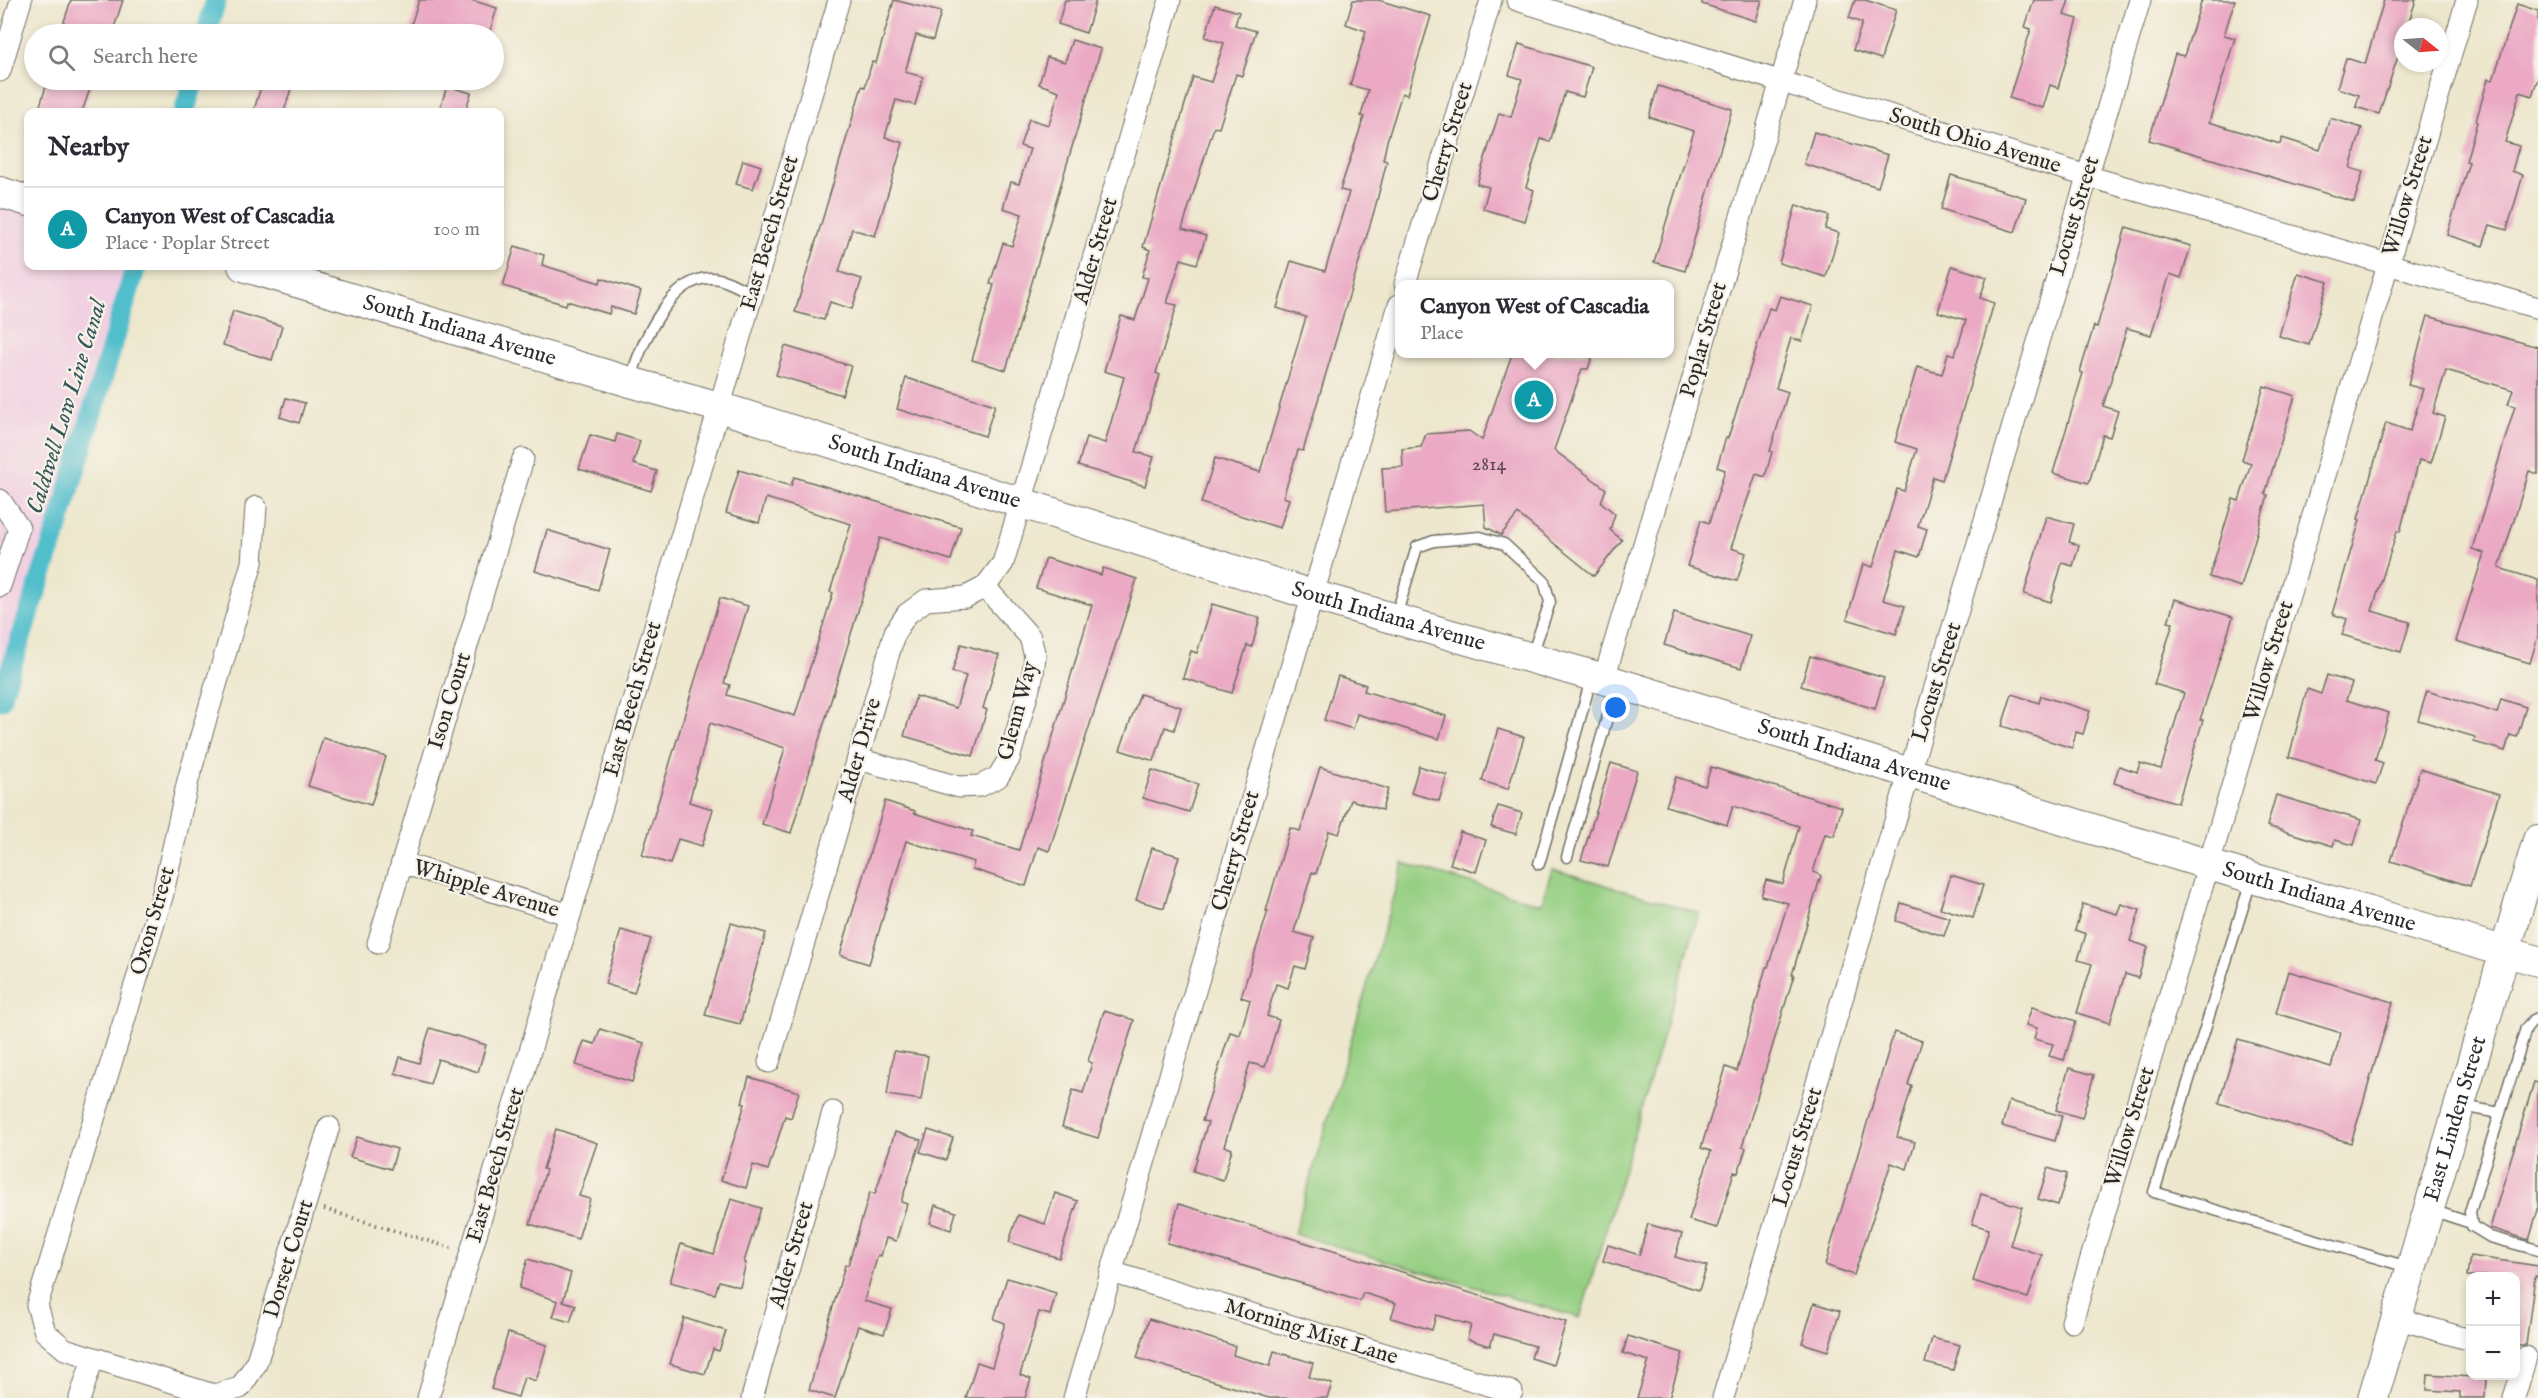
<!DOCTYPE html>
<meta charset="utf-8">
<style>
:root{--surface:#fff;--page:#f7f7f7;--text:#2b2b33;--muted:#7c7c81;--line:#e1e1e2;--accent:#7c3aed}
body{margin:0;font-family:"IM FELL English",serif;background:var(--page);color:var(--text)}
.controls{position:absolute;right:18px;bottom:18px;display:grid;overflow:hidden;border-radius:12px;box-shadow:0 3px 9px #0003}
.controls button{width:54px;height:54px;display:grid;place-items:center;padding:0;border:0;border-bottom:2px solid var(--line);background:var(--surface);color:var(--text);font:30px sans-serif}
.compass{position:absolute;left:2394px;top:18px;width:54px;height:54px;border-radius:50%;background:var(--surface);box-shadow:0 3px 9px #0003;rotate:107deg}
.you{position:absolute;left:1616px;top:708px;width:21px;height:21px;margin:-15px;border:4px solid #fff;border-radius:50%;background:#1a73e8;box-shadow:0 0 0 9px #1a73e833}
.badge{display:grid;place-items:center;width:39px;height:39px;border-radius:50%;background:var(--accent);color:#fff;font-size:20px;font-weight:700}
.pin{position:absolute;translate:-50% -50%;border:3px solid #fff;box-shadow:0 2px 6px #0006}
.popup{position:absolute;left:1395px;top:280px;width:279px;height:78px;box-sizing:border-box;display:grid;place-content:center;border-radius:12px;background:var(--surface);filter:drop-shadow(0 2px 4px #0005);font-size:20px;white-space:nowrap;color:var(--muted)}
.popup b{font-size:22px;color:var(--text)}
.popup::after{content:'';position:absolute;left:50%;top:100%;margin-left:-12px;border:12px solid transparent;border-top-color:var(--surface)}
.list{margin:0;padding:0;list-style:none}
h2{display:flex;justify-content:space-between;align-items:center;height:78px;margin:0;padding:0 24px;font-size:26px}
h2 small{font-size:20px;font-weight:400;color:var(--muted)}
.list li{display:grid;grid-template-columns:39px 1fr auto;gap:18px;align-items:center;box-sizing:border-box;height:84px;padding:0 24px;border-top:2px solid var(--line)}
.list b{display:block;font-size:22px;white-space:nowrap}
.list p{margin:0;font-size:20px;white-space:nowrap;color:var(--muted)}
.list em{font-size:20px;font-style:normal;color:var(--muted)}
.icon{flex:none;width:33px;height:33px;fill:none;stroke:currentColor;stroke-width:2;stroke-linecap:round;stroke-linejoin:round}
.map{position:relative;flex:none;width:2538px;height:1398px;overflow:hidden}
.search{position:absolute;background:var(--surface);box-shadow:0 3px 9px #0003;left:24px;top:24px;width:480px;height:66px;display:flex;align-items:center;gap:15px;box-sizing:border-box;padding:0 21px;border-radius:33px;color:var(--muted);font-size:22px}
.panel{position:absolute;background:var(--surface);box-shadow:0 3px 9px #0003;left:24px;top:108px;width:480px;height:162px;border-radius:12px}
.map>svg:first-child{display:block}
</style>
<div class="map">
<svg width="2538" height="1398" viewBox="0 0 2538 1398">
<rect width="100%" height="100%" fill="#f7f3e8"/>
<filter id="ink" filterUnits="userSpaceOnUse"><feTurbulence type="fractalNoise" baseFrequency=".0167" numOctaves="2"/><feDisplacementMap in="SourceGraphic" scale="12" xChannelSelector="R" yChannelSelector="G"/><feConvolveMatrix kernelMatrix="1 2 1 2 8 2 1 2 1" color-interpolation-filters="sRGB"/></filter>
<filter id="wash" filterUnits="userSpaceOnUse"><feTurbulence type="fractalNoise" baseFrequency=".008" numOctaves="4" result="noise"/><feDisplacementMap in="SourceGraphic" scale="24" xChannelSelector="R" yChannelSelector="G"/><feGaussianBlur stdDeviation="1.35" result="paint"/><feColorMatrix in="noise" values="0 0 0 0 0 0 0 0 0 0 0 0 0 0 0 0 0 1.4 0 .05"/><feComposite in="paint" operator="in"/></filter>
<g filter="url(#wash)">
<rect width="100%" height="100%" fill="#ede7cd"/>
<path fill="#f1d0e2" d="M0,192L28,201V266H136L58,527L0,700Z"/>
<path fill="#95cf82" stroke="#607d56" stroke-width="1.5" d="M1403,863L1541,904L1552,869L1699,913L1580,1318L1294,1234Z"/>
<g fill="none" stroke-linecap="round" stroke-linejoin="round">
<g stroke="#51becc" stroke-width="21">
<path d="M206,34L216,0"/>
<path d="M184,112L194,80"/>
<path d="M0,700L58,527L136,266"/>
</g>
</g>
<g id="blocks">
<g fill="#eba9c4">
<path d="M71,0H123L112,34H60Z"/>
<path d="M419,0H471L497,8L489,34H408Z"/>
<path d="M894,0L941,12L933,40L916,35L905,72L923,77L915,105L896,100L885,137L903,143L875,236L852,229L839,272L862,279L852,309L830,302L824,320L795,312L862,86L865,87L872,62L876,63Z"/>
<path d="M1065,0H1096L1086,33L1058,24Z"/>
<path d="M1353,0H1378L1431,16L1407,95L1402,93L1387,141L1383,160L1387,161L1375,208L1303,451L1298,450L1283,497L1289,499L1280,528L1201,503L1215,458L1260,472L1306,317L1277,308L1291,261L1325,271L1349,192L1340,190L1364,117L1361,116L1368,90L1350,85L1366,31L1346,24Z"/>
<path d="M1702,0H1762L1756,21L1702,4Z"/>
<path d="M1855,0H1865L1896,10L1881,59L1853,50L1862,23L1849,18Z"/>
<path d="M2034,0H2069L2064,15L2078,19L2058,88L2050,85L2043,108L2009,98L2031,29L2025,27Z"/>
<path d="M2202,0H2235L2224,35L2235,38L2209,122L2280,144L2282,138L2320,150L2330,118L2362,128L2350,168L2363,172L2354,202L2149,140L2175,54L2184,56Z"/>
<path d="M2384,0H2416L2407,27H2403V41L2379,114L2356,107L2359,95L2337,88L2346,58L2365,64Z"/>
<path d="M2517,4L2538,11V78L2532,96L2520,92L2505,142L2519,146L2512,171L2523,175L2507,230L2490,225L2483,246L2447,235L2469,162L2466,161L2477,122L2476,121L2488,79L2493,80Z"/>
<path d="M1215,5L1239,12L1235,25L1256,31L1242,76L1236,74L1219,128L1214,127L1182,229L1206,236L1197,264L1181,259L1167,303L1177,305L1156,373L1160,375L1136,452L1154,457L1145,486L1078,466L1086,437L1105,443L1124,377L1104,371L1121,316L1135,320L1148,278L1142,277L1150,250L1143,247L1193,77L1211,82L1224,43L1205,37Z"/>
<path d="M1072,40L1101,49L1006,370L972,360L994,285L990,284L1003,243L1012,246L1022,214L1003,208L1011,182L1019,184L1030,149L1020,146L1029,119L1049,125L1059,91L1039,84L1047,57L1065,62Z"/>
<path d="M1519,44L1592,67L1583,97L1565,92L1550,142L1541,139L1526,187L1534,190L1525,221L1483,209L1489,187L1477,184L1499,113L1511,117L1522,79L1509,75Z"/>
<path d="M48,80H93L82,112H38Z"/>
<path d="M263,80H273L292,85L284,112H263L254,110Z"/>
<path d="M447,86L471,93L465,112H439Z"/>
<path d="M1658,86L1732,109L1685,271L1654,262L1694,131L1649,117Z"/>
<path d="M1814,132L1888,155L1878,187L1804,164Z"/>
<path d="M743,160L761,166L753,189L736,184Z"/>
<path d="M1951,175L2026,198L2015,232L1941,209Z"/>
<path d="M1796,205L1829,216L1825,229L1839,233L1826,277L1779,263Z"/>
<path d="M2126,227L2191,246L2181,278L2170,274L2151,335L2127,328L2103,406L2118,411L2110,437L2103,435L2089,483L2053,473L2083,373L2080,372L2094,326L2097,327Z"/>
<path d="M515,246L544,255L542,265L600,283L601,278L641,291L634,314L611,307L609,314L567,301L566,305L503,286Z"/>
<path d="M1952,266L1987,277L1980,298L1994,303L1942,480L1933,477L1918,526L1927,529L1919,557L1898,550L1883,600L1905,606L1896,634L1847,619L1863,564L1873,567L1897,489L1904,491L1917,449L1895,442L1917,367L1942,374L1948,353L1955,355L1966,320L1938,312Z"/>
<path d="M2298,273L2328,282L2309,345L2279,336Z"/>
<path d="M1780,296L1813,306L1802,341L1791,338L1776,388L1788,392L1770,451L1772,452L1765,477L1756,474L1731,548L1746,553L1737,581L1687,566L1701,520L1709,523L1725,470L1717,467L1726,438H1728L1769,308L1775,310Z"/>
<path d="M233,311L282,326L272,360L223,345Z"/>
<path d="M2428,316L2538,347V474L2529,471L2499,568L2538,580V636L2530,663L2456,641L2484,553L2472,549L2515,406L2508,404L2513,390L2446,370L2433,413L2445,417L2431,463L2419,460L2400,532L2397,531L2372,611L2410,622L2401,652L2342,635L2347,619L2332,614L2360,520L2358,519L2386,423L2410,431L2423,389L2408,385Z"/>
<path d="M785,346L851,366L842,395L776,375Z"/>
<path d="M1512,354H1593L1588,369H1582L1554,450L1606,489L1601,502L1615,514L1610,530L1622,540L1594,576L1518,514L1501,535L1486,527L1484,504L1385,512L1382,468L1403,467L1402,449L1421,447L1426,434L1469,431L1482,440Z"/>
<path d="M906,378L995,405L985,436L897,409Z"/>
<path d="M2264,386L2295,396L2265,494L2268,495L2241,587L2209,577L2233,499L2239,501L2251,463L2242,460Z"/>
<path d="M286,398L305,403L299,423L280,417Z"/>
<path d="M617,434L640,441L633,464L657,471L651,491L579,469L590,435L615,442Z"/>
<path d="M739,470L791,486L794,477L961,527L951,560L880,538L791,833L762,824L785,748L710,723L689,802L713,809L702,846L678,839L670,864L642,855L720,598L748,606L724,683L730,685L727,695L795,716L833,593L830,592L851,524L766,498L759,523L726,513Z"/>
<path d="M2046,516L2074,524L2069,542L2079,545L2073,566L2062,563L2051,602L2024,594Z"/>
<path d="M547,530L610,550L598,590L535,571Z"/>
<path d="M1046,558L1101,575L1103,568L1137,579L1049,851L1038,847L1026,886L972,869L974,862L906,841L869,964L840,955L885,801L915,811L914,813L973,831L971,836L1019,850L1092,605L1036,588Z"/>
<path d="M2175,599L2233,617L2200,720H2203L2178,803L2114,783L2119,766L2137,772L2140,763L2161,769L2184,693L2154,684L2173,623L2168,622Z"/>
<path d="M1212,604L1260,618L1252,647L1247,645L1232,693L1183,678L1191,651L1197,653Z"/>
<path d="M1674,613L1750,636L1741,668L1664,645Z"/>
<path d="M961,644L999,655L983,708L987,710L973,756L904,736L916,696L956,708L966,676L952,672Z"/>
<path d="M1810,656L1884,678L1875,709L1801,686Z"/>
<path d="M2327,675L2352,683L2346,700L2389,713L2375,760L2383,763L2376,784L2289,757L2307,689L2321,694Z"/>
<path d="M1338,676L1366,685L1364,691L1446,716L1439,739L1357,714L1353,729L1324,720Z"/>
<path d="M2427,691L2497,713L2501,699L2526,707L2517,737L2510,735L2505,751L2474,742L2475,737L2418,720Z"/>
<path d="M1140,694L1181,707L1174,730L1165,727L1154,761L1120,750Z"/>
<path d="M2012,694L2039,703L2041,696L2090,711L2083,734L2076,732L2072,748L2002,726Z"/>
<path d="M1498,729L1524,737L1508,789L1482,781Z"/>
<path d="M323,738L386,757L371,805L308,786Z"/>
<path d="M1611,763L1637,771L1608,867L1581,860Z"/>
<path d="M1419,766L1447,775L1439,801L1411,793Z"/>
<path d="M1320,767L1388,789L1382,810L1351,800L1339,834L1329,831L1316,874L1312,872L1294,932L1314,938L1305,969L1295,966L1288,988L1276,984L1267,1016L1279,1020L1265,1067L1250,1063L1224,1146L1232,1149L1223,1180L1193,1171L1208,1122L1202,1121L1230,1032L1240,1035L1250,1000L1241,997L1268,911H1266L1290,828L1300,831Z"/>
<path d="M1711,767L1842,807L1834,836L1825,834L1813,872L1821,875L1792,975H1794L1742,1147L1746,1148L1738,1173L1734,1172L1717,1228L1689,1220L1711,1151L1701,1148L1726,1067L1737,1071L1766,967H1768L1788,903L1761,896L1766,880L1783,884L1799,826L1733,806L1727,825L1666,806L1676,777L1705,786Z"/>
<path d="M2420,769L2499,794L2470,886L2391,861Z"/>
<path d="M1152,770L1198,784L1189,812L1143,798Z"/>
<path d="M2276,795L2361,820L2354,845L2335,840L2333,846L2267,826Z"/>
<path d="M1498,806L1522,813L1516,834L1491,827Z"/>
<path d="M1460,832L1486,840L1476,872L1450,864Z"/>
<path d="M1152,848L1179,856L1164,908L1136,900Z"/>
<path d="M1951,875L1983,885L1973,918L1940,908Z"/>
<path d="M1901,903L1950,918L1944,936L1896,921Z"/>
<path d="M2083,904L2117,914L2121,904L2140,910L2130,941L2148,947L2138,978L2125,974L2110,1023L2077,1013L2092,964L2078,960L2086,934L2075,930Z"/>
<path d="M731,923L766,933L740,1024L705,1015Z"/>
<path d="M621,930L651,939L634,993L605,984Z"/>
<path d="M2288,971L2393,1002L2351,1143L2219,1103L2238,1039L2331,1067L2341,1033L2276,1013Z"/>
<path d="M2032,1007L2076,1021L2064,1060L2049,1056L2053,1044L2034,1039L2037,1028L2026,1025Z"/>
<path d="M1104,1011L1134,1020L1098,1138L1062,1127L1073,1090L1083,1093L1092,1063L1088,1061Z"/>
<path d="M430,1028L486,1045L478,1072L438,1059L430,1084L395,1073L400,1057L419,1063Z"/>
<path d="M600,1029L644,1043L632,1082L576,1065L584,1041L595,1044Z"/>
<path d="M1894,1032L1922,1041L1908,1085L1912,1086L1897,1137L1915,1142L1907,1169L1891,1163L1854,1275L1825,1265Z"/>
<path d="M894,1051L928,1056L921,1100L887,1095Z"/>
<path d="M2069,1068L2094,1075L2082,1118L2056,1110Z"/>
<path d="M749,1077L799,1092L791,1118L785,1116L768,1170L753,1165L746,1188L721,1180L745,1104L742,1103Z"/>
<path d="M2534,1082L2538,1083V1210L2529,1240L2490,1228Z"/>
<path d="M2009,1101L2062,1116L2055,1141L2002,1126Z"/>
<path d="M556,1129L597,1143L579,1196L590,1199L578,1239L530,1224L546,1170L543,1169Z"/>
<path d="M928,1130L953,1138L946,1160L920,1152Z"/>
<path d="M895,1132L921,1140L901,1202L907,1204L896,1241L886,1238L881,1256L878,1255L864,1301L892,1309L884,1334L858,1326L835,1398L809,1390L845,1265H848L870,1192L875,1194Z"/>
<path d="M357,1137L397,1149L391,1169L350,1157Z"/>
<path d="M2048,1168L2067,1174L2058,1205L2038,1199Z"/>
<path d="M1055,1193L1078,1201L1059,1258L1009,1242L1018,1215L1045,1224Z"/>
<path d="M1981,1194L2022,1207L2010,1245L2042,1255L2028,1298L1973,1281L1989,1229L1972,1224Z"/>
<path d="M731,1199L761,1208L744,1262L746,1263L740,1287L719,1281L715,1294L670,1282L681,1244L714,1254Z"/>
<path d="M1179,1204L1566,1322L1553,1365L1531,1358L1535,1346L1494,1334L1490,1346L1467,1339L1471,1325L1436,1315L1432,1330L1391,1318L1396,1303L1363,1293L1360,1301L1167,1243Z"/>
<path d="M935,1205L956,1212L951,1230L930,1223Z"/>
<path d="M1648,1224L1682,1234L1675,1257L1707,1266L1699,1290L1603,1261L1608,1245L1639,1255Z"/>
<path d="M2470,1256L2538,1266V1276H2535L2526,1345H2516V1276H2467Z"/>
<path d="M528,1259L571,1273L563,1301L576,1305L570,1322L553,1317L558,1301L519,1288Z"/>
<path d="M1007,1278L1056,1293L1050,1315L1039,1312L1020,1375L1031,1379L1025,1398H966L977,1362L992,1367L1005,1323L994,1319Z"/>
<path d="M1814,1303L1840,1311L1828,1351L1802,1343Z"/>
<path d="M684,1318L726,1331L719,1351L713,1349L705,1374L670,1364Z"/>
<path d="M1149,1319L1235,1346L1233,1355L1270,1366L1274,1351L1313,1363L1309,1377L1332,1384L1327,1398H1269L1137,1358Z"/>
<path d="M508,1333L547,1345L536,1381L524,1377L518,1397L491,1389Z"/>
<path d="M1628,1336L1683,1353L1669,1398H1637L1649,1361L1623,1353Z"/>
<path d="M1932,1338L1960,1345L1953,1370L1925,1363Z"/>
<path d="M2428,1374L2486,1378L2485,1398H2460V1392L2427,1390Z"/>
</g>
</g>
</g>
<g filter="url(#ink)">
<use href="#blocks" fill-opacity="0" stroke="#6f6d64" stroke-width="1.5"/>
<g fill="none" stroke-linecap="round" stroke-linejoin="round">
<defs>
<g id="service">
<path d="M631,380C639,346 670,279 709,278C723,277 740,288 752,294"/>
<path d="M1396,616L1417,547L1434,541L1480,537L1504,544L1544,581L1550,602L1532,655"/>
<path d="M1567,857L1617,684"/>
<path d="M1539,864L1592,676"/>
<path d="M2251,881L2154,1192L2411,1268"/>
<path d="M2538,1018L2533,1020L2526,1028L2470,1212L2472,1226L2490,1237L2538,1250"/>
<path d="M2462,1106L2500,1113"/>
<path d="M2431,1210L2471,1223"/>
</g>
<g id="minor">
<path d="M1517,0L2087,176L2538,308"/>
<path d="M0,71L21,0"/>
<path d="M1405,284L1491,0"/>
<path d="M0,500L19,528L0,586"/>
<path d="M256,507L252,563L188,780L162,897L37,1305L45,1332L65,1349L214,1395L240,1388L256,1364L329,1127"/>
<path d="M1604,679L1805,0"/>
<path d="M858,759L959,787L980,786L998,777L1009,759L1033,674L1035,656L1030,637L985,587"/>
<path d="M402,863L570,915"/>
<path d="M378,943L523,459"/>
<path d="M769,1062L895,632L907,614L926,600L966,597L985,587L1003,563L1170,0"/>
<path d="M1111,1272L1512,1392"/>
<path d="M2396,1318L2470,1340"/>
<path d="M2072,1322L2467,0"/>
<path d="M80,1398L93,1358"/>
<path d="M428,1398L839,0"/>
<path d="M752,1398L833,1112"/>
<path d="M1074,1398L1399,305"/>
<path d="M1723,1398L2140,0"/>
<path d="M2514,1398L2526,1357"/>
</g>
<g id="secondary">
<path d="M0,192L28,201"/>
<path id="s1" d="M243,266L630,382L719,407L1312,595L1604,679L2252,878L2538,961"/>
<path id="s2" d="M2373,1398L2538,840"/>
</g>
</defs>
<use href="#service" stroke="#6f6d64" stroke-width="13"/>
<use href="#minor" stroke="#6f6d64" stroke-width="23"/>
<use href="#secondary" stroke="#6f6d64" stroke-width="32"/>
<path stroke="#6f6d64" stroke-width="4" stroke-dasharray="1.5 4.5" stroke-linecap="butt" d="M324,1209L451,1248"/>
<use href="#service" stroke="#fff" stroke-width="10"/>
<use href="#minor" stroke="#fff" stroke-width="21"/>
<use href="#secondary" stroke="#fff" stroke-width="30"/>
</g>
</g>
<g text-anchor="middle" dominant-baseline="central" stroke-width="4.5" stroke-linejoin="round" paint-order="stroke">
<g font-size="20" fill="#5b4a51">
<text x="1489" y="464">2814</text>
</g>
<g font-size="22" fill="#2b2b2b" stroke="#f7f3e8">
<text transform="translate(1975 141) rotate(17)">South Ohio Avenue</text>
<text transform="translate(1448 142) rotate(-73)">Cherry Street</text>
<text transform="translate(2408 196) rotate(-73)">Willow Street</text>
<text transform="translate(2075 216) rotate(-73)">Locust Street</text>
<text transform="translate(770 233) rotate(-74)">East Beech Street</text>
<text transform="translate(1096 251) rotate(-74)">Alder Street</text>
<text stroke="none"><textPath href="#s1" startOffset="226">South Indiana Avenue</textPath></text>
<text transform="translate(1704 340) rotate(-74)">Poplar Street</text>
<text stroke="none"><textPath href="#s1" startOffset="712">South Indiana Avenue</textPath></text>
<text stroke="none"><textPath href="#s1" startOffset="1198">South Indiana Avenue</textPath></text>
<text transform="translate(2269 661) rotate(-73)">Willow Street</text>
<text transform="translate(1937 682) rotate(-73)">Locust Street</text>
<text transform="translate(633 699) rotate(-74)">East Beech Street</text>
<text transform="translate(450 701) rotate(-73)">Ison Court</text>
<text transform="translate(1018 711) rotate(-75)">Glenn Way</text>
<text transform="translate(860 750) rotate(-74)">Alder Drive</text>
<text stroke="none"><textPath href="#s1" startOffset="1684">South Indiana Avenue</textPath></text>
<text transform="translate(1236 851) rotate(-74)">Cherry Street</text>
<text transform="translate(486 889) rotate(17)">Whipple Avenue</text>
<text stroke="none"><textPath href="#s1" startOffset="2170">South Indiana Avenue</textPath></text>
<text transform="translate(153 921) rotate(-74)">Oxon Street</text>
<text stroke="none"><textPath href="#s2" startOffset="291">East Linden Street</textPath></text>
<text transform="translate(2130 1127) rotate(-73)">Willow Street</text>
<text transform="translate(1798 1147) rotate(-73)">Locust Street</text>
<text transform="translate(496 1165) rotate(-74)">East Beech Street</text>
<text transform="translate(792 1255) rotate(-74)">Alder Street</text>
<text transform="translate(289 1259) rotate(-73)">Dorset Court</text>
<text transform="translate(1311 1332) rotate(17)">Morning Mist Lane</text>
</g>
<g font-size="24" font-style="italic" fill="#36575b" stroke="#f7f3e8">
<text transform="translate(67 407) rotate(-73)">Caldwell Low Line Canal</text>
</g>
</g>
</svg>
<div class="controls">
<button>+</button>
<button>−</button>
</div>
<svg class="compass" viewBox="-18 -18 36 36"><path d="M0-13l5 13h-10z" fill="#e53935"/><path d="M0 13l5-13h-10z" fill="#7c7c81"/></svg>
<div class="you"></div>
<div class="pin badge" style="left:1534px;top:400px;background:#0f9aa8">A</div>
<div class="popup"><b>Canyon West of Cascadia</b>Place</div>
<div class="search"><svg class="icon" aria-label="search" viewBox="0 0 24 24"><circle cx="10" cy="10" r="6"/><path d="M15 15l6 6"/></svg>Search here</div>
<section class="panel">
<h2>Nearby<small></small></h2>
<ul class="list">
<li><span class="badge" style="background:#0f9aa8">A</span><div><b>Canyon West of Cascadia</b><p>Place · Poplar Street</p></div><em>100 m</em></li>
</ul>
</section>
</div>
